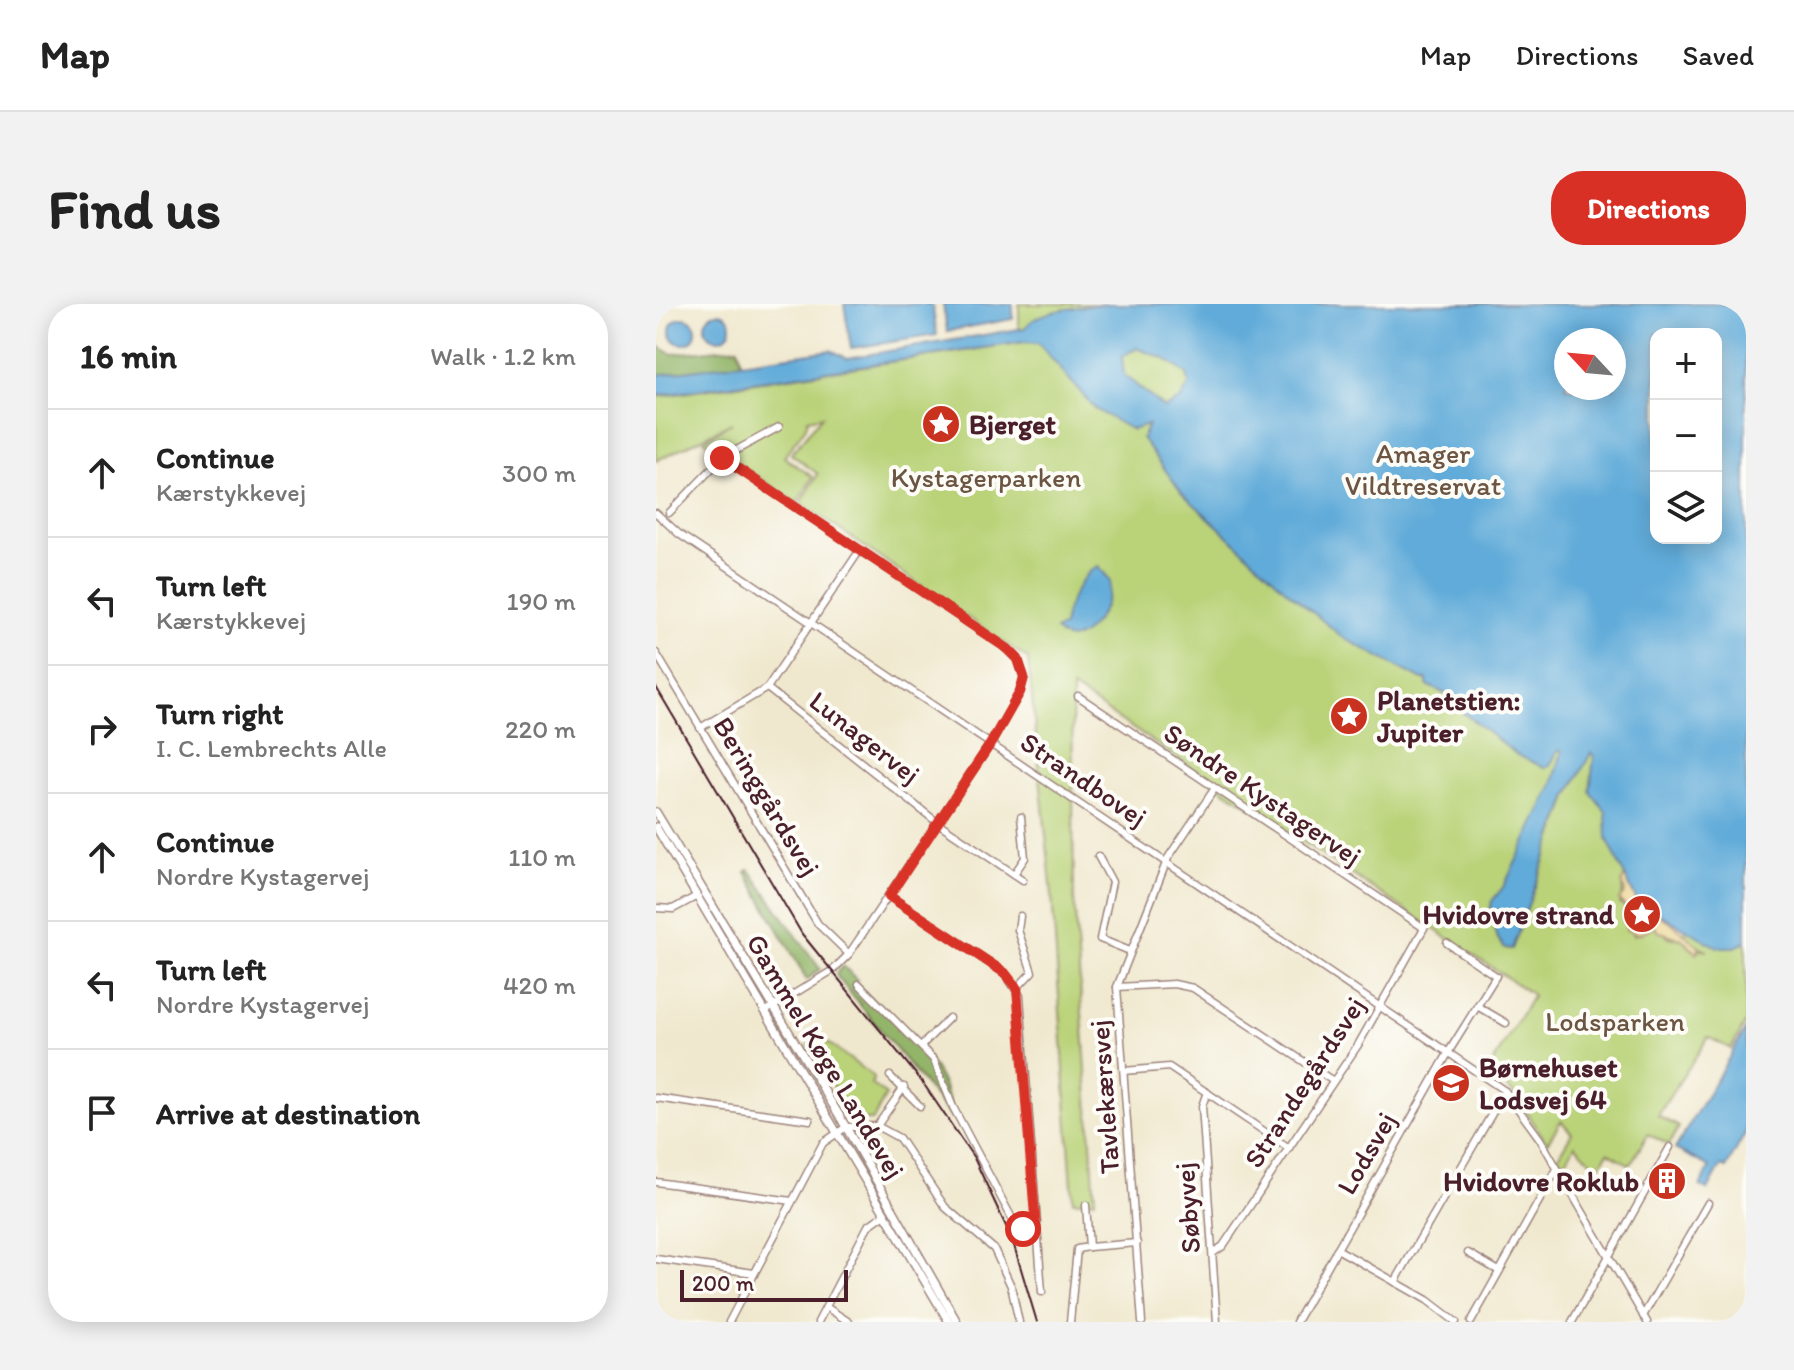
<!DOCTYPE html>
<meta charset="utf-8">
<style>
:root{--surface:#fff;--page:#f2f2f2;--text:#222;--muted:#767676;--line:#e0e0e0;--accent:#d93025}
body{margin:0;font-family:Itim,sans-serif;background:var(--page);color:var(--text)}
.controls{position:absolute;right:24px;top:24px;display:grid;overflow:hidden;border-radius:16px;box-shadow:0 4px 20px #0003}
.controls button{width:72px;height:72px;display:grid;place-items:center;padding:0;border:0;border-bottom:2px solid var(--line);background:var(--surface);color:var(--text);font:40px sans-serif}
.compass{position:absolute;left:898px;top:24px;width:72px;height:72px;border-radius:50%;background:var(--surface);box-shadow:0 4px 20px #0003;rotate:296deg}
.scale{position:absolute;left:24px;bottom:20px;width:168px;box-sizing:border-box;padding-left:8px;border:4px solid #4a1f2b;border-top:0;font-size:22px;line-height:28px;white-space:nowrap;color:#4a1f2b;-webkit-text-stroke:6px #fdfcf7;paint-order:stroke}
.stop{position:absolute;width:24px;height:24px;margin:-18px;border:6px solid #d93025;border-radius:50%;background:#fff}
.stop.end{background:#d93025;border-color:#fff;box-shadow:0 2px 8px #0008}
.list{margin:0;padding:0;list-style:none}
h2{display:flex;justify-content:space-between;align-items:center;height:104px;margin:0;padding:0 32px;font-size:34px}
h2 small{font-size:26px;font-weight:400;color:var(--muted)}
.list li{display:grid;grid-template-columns:52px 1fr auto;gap:24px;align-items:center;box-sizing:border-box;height:128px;padding:0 32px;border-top:2px solid var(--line)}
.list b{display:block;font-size:30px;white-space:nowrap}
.list p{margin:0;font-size:26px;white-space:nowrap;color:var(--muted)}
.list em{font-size:26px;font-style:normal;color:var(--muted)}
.icon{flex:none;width:44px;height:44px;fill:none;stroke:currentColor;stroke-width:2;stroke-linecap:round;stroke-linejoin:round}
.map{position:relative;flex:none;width:1090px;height:1018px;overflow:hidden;border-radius:32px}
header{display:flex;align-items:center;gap:48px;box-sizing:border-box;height:112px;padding:0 40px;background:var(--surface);border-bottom:2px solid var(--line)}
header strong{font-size:38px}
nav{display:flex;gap:44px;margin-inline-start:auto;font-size:28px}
.intro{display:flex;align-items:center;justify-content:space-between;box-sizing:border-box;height:192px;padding:0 48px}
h1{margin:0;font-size:56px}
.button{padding:20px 36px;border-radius:32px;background:var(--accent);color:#fff;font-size:28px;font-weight:700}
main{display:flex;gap:48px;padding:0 48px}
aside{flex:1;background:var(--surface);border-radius:32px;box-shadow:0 4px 20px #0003}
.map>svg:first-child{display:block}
</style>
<header>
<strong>Map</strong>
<nav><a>Map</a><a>Directions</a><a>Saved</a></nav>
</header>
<div class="intro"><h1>Find us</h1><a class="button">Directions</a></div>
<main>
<aside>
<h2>16 min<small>Walk · 1.2 km</small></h2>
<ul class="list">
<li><svg class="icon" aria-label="ahead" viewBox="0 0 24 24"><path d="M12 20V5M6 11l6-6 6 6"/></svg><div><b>Continue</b><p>Kærstykkevej</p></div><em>300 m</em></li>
<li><svg class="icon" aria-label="left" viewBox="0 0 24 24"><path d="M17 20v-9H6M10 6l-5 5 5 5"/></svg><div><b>Turn left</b><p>Kærstykkevej</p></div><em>190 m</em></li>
<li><svg class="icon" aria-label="right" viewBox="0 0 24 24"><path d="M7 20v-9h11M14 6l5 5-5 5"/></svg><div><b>Turn right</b><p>I. C. Lembrechts Alle</p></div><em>220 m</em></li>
<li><svg class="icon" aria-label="ahead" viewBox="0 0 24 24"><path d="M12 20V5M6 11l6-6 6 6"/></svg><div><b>Continue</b><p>Nordre Kystagervej</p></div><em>110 m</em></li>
<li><svg class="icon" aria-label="left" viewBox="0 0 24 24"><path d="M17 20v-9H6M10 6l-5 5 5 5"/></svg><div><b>Turn left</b><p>Nordre Kystagervej</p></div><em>420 m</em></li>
<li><svg class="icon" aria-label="arrive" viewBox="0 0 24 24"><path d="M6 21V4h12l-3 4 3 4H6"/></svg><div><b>Arrive at destination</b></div></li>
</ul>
</aside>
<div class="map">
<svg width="1090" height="1018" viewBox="0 0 1090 1018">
<rect width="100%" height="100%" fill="#fdfcf7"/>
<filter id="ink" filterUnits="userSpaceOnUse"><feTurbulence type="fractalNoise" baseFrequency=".0125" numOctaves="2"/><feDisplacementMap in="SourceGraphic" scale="16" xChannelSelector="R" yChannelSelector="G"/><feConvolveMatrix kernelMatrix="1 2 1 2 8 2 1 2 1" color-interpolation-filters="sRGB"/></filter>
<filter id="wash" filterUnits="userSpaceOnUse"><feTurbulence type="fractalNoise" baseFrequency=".006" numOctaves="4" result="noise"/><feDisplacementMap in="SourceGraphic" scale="32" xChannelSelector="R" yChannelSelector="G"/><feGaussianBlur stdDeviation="1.8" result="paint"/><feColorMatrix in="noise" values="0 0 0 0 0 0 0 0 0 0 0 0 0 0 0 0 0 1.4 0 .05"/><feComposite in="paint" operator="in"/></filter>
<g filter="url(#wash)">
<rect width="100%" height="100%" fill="#f0e8ce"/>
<g fill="#bad379" stroke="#827952" stroke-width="2" fill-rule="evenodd">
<path d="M363,0H450L363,27Z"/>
<path d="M1090,0V718L1075,745L1052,733C1036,761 1018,783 1002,812L1023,823L1013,841L992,830L974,861L952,848L942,864L919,841L906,864L900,856L916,829L905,817L891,839L859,791L832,767L877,691L416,384L418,594L439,896L417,897L396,591L372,355L145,199L162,170L135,150L166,112L152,115L150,123L128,153L157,173L141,199L67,149L63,150L48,136L76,119L0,157V93L369,38ZM1000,30H1060V234H1000ZM910,36H958V84H910ZM911,496L856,645L849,644ZM970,570L986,604L1028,622L1030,634L1052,647L1045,644L1040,649L1026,635L1013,633L999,622L978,631L970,616L973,607L964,600Z"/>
<path d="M160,730L218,773L215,780L230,791L217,816H197L152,742Z"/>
</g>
<g fill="#93b569" stroke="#6e6a4a" stroke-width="2">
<path d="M0,41L16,50L82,43L85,59L0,71Z"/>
<path d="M93,565L164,665L151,676L90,568Z"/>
<path d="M187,662L201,676L196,681L200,685H204C241,721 291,759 296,814L182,674L180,669Z"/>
</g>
<path fill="#eeda9e" stroke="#9c7c64" stroke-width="2" d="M969,571C977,599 995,604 1018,621C1027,627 1033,636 1043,642L1040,649L1026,635L1001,627L999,622L983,630L970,626L973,607L963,596L969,588L966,578Z"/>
<g fill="#61abd9" stroke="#566582" stroke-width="2" fill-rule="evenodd">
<path d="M188,0H276L281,31L195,44Z"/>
<path d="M287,0H357V15L291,27Z"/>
<path d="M447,0H1090V638L1079,643H1061L981,597L951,535L950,508L934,487L938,452L935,449L912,492L856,645L849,644L840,632L834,606L836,597L848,582L896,483L906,448L902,446L894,462L889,464L861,451L791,396L790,390L771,381V375L766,376L686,333L629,285L526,189L486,134L492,121L476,126L439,105L382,39L368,38L0,92V71L175,46L191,54L369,24C381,5 426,3 447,0ZM1000,30H1060V234H1000ZM910,36H958V84H910ZM480,44L507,54L531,70L533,81L524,96L508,104L468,71L466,53Z"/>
<circle cx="62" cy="22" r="13"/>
<circle cx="27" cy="27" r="13"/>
<path d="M442,262L454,276C457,304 421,355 399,326L407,323C409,304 425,270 442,262Z"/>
<path d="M1090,725V828L1070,864L1065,862L1052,886L1044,882L1054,863L1019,845Z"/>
</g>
</g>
<g filter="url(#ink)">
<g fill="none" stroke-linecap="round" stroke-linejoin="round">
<defs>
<g id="minor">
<path d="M66,154L352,345L362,355L368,373L364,388L335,439L193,650L177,666L110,707"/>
<path d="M0,209L23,230L849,787L884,835L991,1018"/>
<path d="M13,209L66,154L123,123"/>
<path d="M0,349L162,620L193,650"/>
<path d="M111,384L282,519L367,576"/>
<path d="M422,392L768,624L702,741L567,942L557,949"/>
<path d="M44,424L111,384L204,246"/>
<path d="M442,552L456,578L444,635L474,647"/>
<path d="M358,570L369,554L365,513"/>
<path d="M233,592L349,669L364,692L386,988"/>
<path d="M0,604L17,605L41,592"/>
<path d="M203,680L278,756L297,803L359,920L367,925H380"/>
<path d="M461,683L518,680L537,684L677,777"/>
<path d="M361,684L376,668L362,626L364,612"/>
<path d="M821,702L850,719"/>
<path d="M266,741L293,714"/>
<path d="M468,767L513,763L633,844"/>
<path d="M234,772L264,802"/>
<path d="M551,788L546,802L561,1018"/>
<path d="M0,794L154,816"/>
<path d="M221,822L243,834L289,903L338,945L355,982L363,1018"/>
<path d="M0,878L136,897"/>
<path d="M430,901L433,943L481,939"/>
<path d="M681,945L771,996L800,1018"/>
<path d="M812,949L843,967"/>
<path d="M0,955L98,969"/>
<path d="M739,978L849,787"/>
<path d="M170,1003L193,1018"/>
<path d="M987,1012L1052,899"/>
<path d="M0,1013L13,1018"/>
<path d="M73,1018L167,839L190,823L221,822L248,783"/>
<path d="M162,1018L212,922L229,910"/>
<path d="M414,1018L421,945L433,943"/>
<path d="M486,1018L461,683L512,554L559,484"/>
<path d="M640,1018L795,744L840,672L791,639"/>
<path d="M815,1018L901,865"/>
<path d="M916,1018L1014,843"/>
</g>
<g id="major">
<path d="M0,508L183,811L301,1018"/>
<path d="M0,523L293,1018"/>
</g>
</defs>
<use href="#minor" stroke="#9d847c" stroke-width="9"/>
<use href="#major" stroke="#9d847c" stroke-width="10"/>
<use href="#minor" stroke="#fff" stroke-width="6"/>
<use href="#major" stroke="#fff" stroke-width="7"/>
<path stroke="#4a1f2b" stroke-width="2" d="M0,383L146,630L267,779L318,854L356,935L381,1018"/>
</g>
</g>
<g fill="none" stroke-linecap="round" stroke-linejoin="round" filter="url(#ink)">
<path stroke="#d93025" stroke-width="10" d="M66,154L352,345L362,355L368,373L364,388L335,439L233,592L349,669L361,684L380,925H367"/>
</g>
<defs>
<symbol id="sight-disc" viewBox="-11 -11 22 22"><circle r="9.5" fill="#c8321e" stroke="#fdfcf7"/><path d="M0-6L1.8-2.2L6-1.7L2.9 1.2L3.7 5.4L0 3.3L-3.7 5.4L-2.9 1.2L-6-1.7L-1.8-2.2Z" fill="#fff"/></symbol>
<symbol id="school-disc" viewBox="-11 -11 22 22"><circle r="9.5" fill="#c8321e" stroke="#fdfcf7"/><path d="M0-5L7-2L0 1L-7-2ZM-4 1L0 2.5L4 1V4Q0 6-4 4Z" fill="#fff"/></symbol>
<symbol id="building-disc" viewBox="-11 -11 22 22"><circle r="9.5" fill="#c8321e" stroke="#fdfcf7"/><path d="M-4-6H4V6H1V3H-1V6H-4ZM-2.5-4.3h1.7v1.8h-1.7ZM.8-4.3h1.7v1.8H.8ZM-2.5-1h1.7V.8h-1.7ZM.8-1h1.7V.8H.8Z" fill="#fff"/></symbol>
</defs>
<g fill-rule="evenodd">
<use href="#sight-disc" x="263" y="98" width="44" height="44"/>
<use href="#sight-disc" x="671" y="390" width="44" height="44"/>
<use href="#sight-disc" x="964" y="588" width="44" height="44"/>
<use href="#school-disc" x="773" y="757" width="44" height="44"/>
<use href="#building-disc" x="989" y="855" width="44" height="44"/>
</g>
<g text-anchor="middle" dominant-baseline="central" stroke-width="8" stroke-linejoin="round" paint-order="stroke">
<g font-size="28" font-weight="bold" fill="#4a1f2b" stroke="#fdfcf7" text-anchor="start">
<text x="313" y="120">Bjerget</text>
<text x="721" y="396">Planetstien:<tspan x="721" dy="32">Jupiter</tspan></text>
<text x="958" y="610" text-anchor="end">Hvidovre strand</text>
<text x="823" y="763">Børnehuset<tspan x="823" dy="32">Lodsvej 64</tspan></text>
<text x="983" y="877" text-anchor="end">Hvidovre Roklub</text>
</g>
<g font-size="28" fill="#6c5542" stroke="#fdfcf7">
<text x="767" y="149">Amager<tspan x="767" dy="32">Vildtreservat</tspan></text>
<text x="330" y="173">Kystagerparken</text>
<text x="959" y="717">Lodsparken</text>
</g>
<g font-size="28" fill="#4a1f2b" stroke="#fdfcf7">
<text transform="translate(209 433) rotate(38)">Lunagervej</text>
<text transform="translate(428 475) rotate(34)">Strandbovej</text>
<text transform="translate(607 490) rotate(34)">Søndre Kystagervej</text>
<text transform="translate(111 492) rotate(59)">Beringgårdsvej</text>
<text transform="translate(170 752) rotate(59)">Gammel Køge Landevej</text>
<text transform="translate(648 778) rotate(-57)">Strandegårdsvej</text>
<text transform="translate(448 793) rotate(-94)">Tavlekærsvej</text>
<text transform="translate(710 849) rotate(-60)">Lodsvej</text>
<text transform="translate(531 904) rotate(-94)">Søbyvej</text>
</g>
</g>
</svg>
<div class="controls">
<button>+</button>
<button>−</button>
<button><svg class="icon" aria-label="layers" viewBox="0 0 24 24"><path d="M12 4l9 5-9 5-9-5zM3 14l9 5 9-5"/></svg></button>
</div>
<svg class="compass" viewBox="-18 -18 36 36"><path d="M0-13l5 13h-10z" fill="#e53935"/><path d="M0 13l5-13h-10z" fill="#767676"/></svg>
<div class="scale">200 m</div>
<div class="stop" style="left:367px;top:925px"></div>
<div class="stop end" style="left:66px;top:154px"></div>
</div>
</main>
